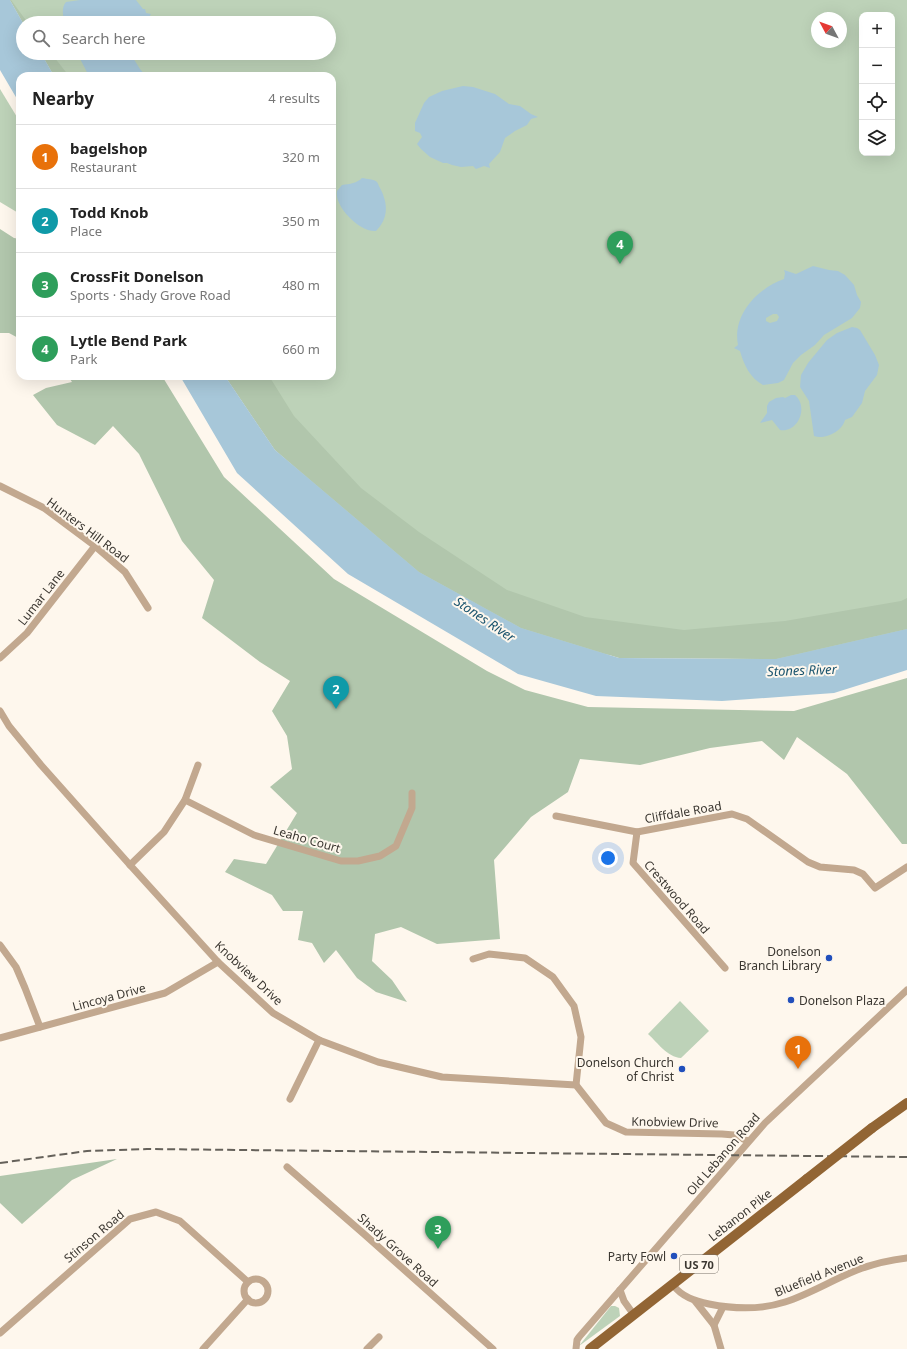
<!DOCTYPE html>
<meta charset="utf-8">
<style>
:root{--surface:#fff;--page:#f2f2f2;--text:#222;--muted:#767676;--line:#e0e0e0;--accent:#b45309}
body{margin:0;font-family:"Noto Sans",sans-serif;background:var(--page);color:var(--text)}
.controls{position:absolute;right:12px;top:12px;display:grid;overflow:hidden;border-radius:8px;box-shadow:0 4px 16px #0002}
.controls button{width:36px;height:36px;display:grid;place-items:center;padding:0;border:0;border-bottom:1px solid var(--line);background:var(--surface);color:var(--text);font:20px sans-serif}
.compass{position:absolute;left:811px;top:12px;width:36px;height:36px;border-radius:50%;background:var(--surface);box-shadow:0 4px 16px #0002;rotate:311deg}
.you{position:absolute;left:608px;top:858px;width:14px;height:14px;margin:-10px;border:3px solid #fff;border-radius:50%;background:#1a73e8;box-shadow:0 0 0 6px #1a73e833}
.badge{display:grid;place-items:center;width:26px;height:26px;border-radius:50%;background:var(--accent);color:#fff;font-size:13px;font-weight:700}
.pin{position:absolute;translate:-50% -33px;filter:drop-shadow(0 1px 2px #0008)}
.pin::after{content:'';position:absolute;top:21px;width:14px;height:12px;background:inherit;clip-path:polygon(0 0,100% 0,50% 100%)}
.list{margin:0;padding:0;list-style:none}
h2{display:flex;justify-content:space-between;align-items:center;height:52px;margin:0;padding:0 16px;font-size:17px}
h2 small{font-size:13px;font-weight:400;color:var(--muted)}
.list li{display:grid;grid-template-columns:26px 1fr auto;gap:12px;align-items:center;box-sizing:border-box;height:64px;padding:0 16px;border-top:1px solid var(--line)}
.list b{display:block;font-size:15px;white-space:nowrap}
.list p{margin:0;font-size:13px;white-space:nowrap;color:var(--muted)}
.list em{font-size:13px;font-style:normal;color:var(--muted)}
.icon{flex:none;width:22px;height:22px;fill:none;stroke:currentColor;stroke-width:2;stroke-linecap:round;stroke-linejoin:round}
.map{position:relative;flex:none;width:907px;height:1349px;overflow:hidden}
.search{position:absolute;background:var(--surface);box-shadow:0 4px 16px #0002;left:16px;top:16px;width:320px;height:44px;display:flex;align-items:center;gap:10px;box-sizing:border-box;padding:0 14px;border-radius:22px;color:var(--muted);font-size:15px}
.panel{position:absolute;background:var(--surface);box-shadow:0 4px 16px #0002;left:16px;top:72px;width:320px;height:308px;border-radius:12px}
.map>svg:first-child{display:block}
</style>
<div class="map">
<svg width="907" height="1349" viewBox="0 0 907 1349">
<rect width="100%" height="100%" fill="#fef7ed"/>
<g fill="#bdd2b8" fill-rule="evenodd">
<path d="M10,0H907V663L506,652L275,450L225,376H332V76H54L41,53H329V23H23ZM862,15H892V153H862ZM817,18H841V42H817Z"/>
<path d="M0,89L20,122V214L0,202Z"/>
<path d="M680,1001L709,1031L681,1058C667,1057 658,1043 648,1034Z"/>
<path d="M611,1306H615L619,1308L620,1316L579,1346Z"/>
</g>
<g fill="#b1c6ac">
<path d="M10,0H11L28,23H23Z"/>
<path d="M41,53H51L69,76H54Z"/>
<path d="M0,229L14,238L20,239V339L9,333H0Z"/>
<path d="M68,376H162L224,477L334,579L487,671L525,690L588,707L794,711L907,678V844H902L847,774L797,737L784,760L762,741L710,748L640,765L580,759L568,792L531,817L494,860L500,939L437,944L401,927L375,934L372,961L392,980L407,1002L376,992L357,978L336,950L324,963L312,943L298,940L303,911H283L272,895L225,872L234,859L266,864L297,813L270,787L292,769L287,736L272,711L290,681L260,662L202,618L214,580L182,541L139,454L113,426L95,445L57,425L33,395L46,388L72,382Z"/>
<path d="M225,376H269L294,416L361,488L419,532L507,590L585,617L684,630L785,621L901,601L907,598V629L776,659L619,658L521,628L419,572L275,450Z"/>
<path d="M117,1159L72,1180L22,1224L0,1203V1176Z"/>
</g>
<g fill="#a7c7d9" fill-rule="evenodd">
<path d="M0,0H10L23,23V53H41L54,76H20V104L0,70Z"/>
<path d="M80,0H136L143,9H145L146,13L151,14L149,17V23H65C63,16 61,8 66,2Z"/>
<path d="M77,53H130L140,69L146,76H89Z"/>
<path d="M463,86L473,87L495,94L509,104L520,106L531,114L538,117L531,119L527,125L515,131L505,138L500,152L489,164L490,168L484,166L476,169L473,166L461,167L452,165L447,163H443L430,157L421,149L417,144L422,137L420,133L415,131V123L424,103L429,97L442,91Z"/>
<path d="M362,178C367,179 374,179 377,182C378,183 379,187 380,188C388,203 389,218 376,231C361,233 334,207 337,191L342,185C350,184 357,183 362,178Z"/>
<path d="M813,266L829,270L838,271L845,275L854,285L857,295L861,302L860,308L852,318L824,335L815,345L801,355L793,363L784,380L778,383L763,385C750,378 744,365 740,351L734,348L738,345C732,315 758,288 784,279L785,273L784,270L796,274ZM773,314H777L779,317L777,321L770,323L766,321V318Z"/>
<path d="M852,327L857,328L860,330L875,355L879,365L877,375L865,391L862,403L852,417L845,420C842,432 824,440 814,436L809,401L800,387L801,375L808,363L827,340L837,333Z"/>
<path d="M180,376H225L275,450L419,572L521,628L619,658L776,659L907,629V670L834,693L722,701L596,696L518,674L348,574L237,473Z"/>
<path d="M791,395H795C809,407 798,433 780,430L772,420L760,423L767,413V406L769,402L776,398L783,397L785,398Z"/>
</g>
<g fill="none" stroke-linecap="round" stroke-linejoin="round">
<g stroke="#c2a88f" stroke-width="7">
<path d="M0,486L44,508L95,546L125,572L148,608"/>
<path d="M0,658L27,633L95,546"/>
<path d="M0,711L9,726L41,765L130,865L218,962L273,1013L319,1040L378,1062L442,1077L576,1085L606,1123L626,1132L722,1134L734,1135L748,1141"/>
<path d="M185,800L254,835L341,861H358L380,856L396,846L412,808V793"/>
<path d="M556,816L637,832L732,814L747,819L808,862L820,867L854,870L863,874L875,888L907,867"/>
<path d="M637,832L633,863L725,968"/>
<path d="M130,865L164,832L185,800L198,765"/>
<path d="M0,945L16,967L25,988L40,1027"/>
<path d="M473,959L489,954L525,958L553,977L574,1006L581,1037L576,1085"/>
<path d="M0,1038L165,993L218,962"/>
<path d="M290,1099L319,1040"/>
<path d="M287,1167L364,1234L493,1349"/>
<circle cx="256" cy="1291" r="12"/>
<path d="M673,1285C682,1297 695,1301 709,1304C734,1309 760,1310 785,1302C810,1294 832,1280 857,1270C873,1264 890,1260 907,1258"/>
<path d="M620,1290L624,1301L634,1315"/>
<path d="M695,1301L714,1325L721,1349"/>
<path d="M714,1325L723,1307"/>
<path d="M0,1333L130,1219L156,1212L180,1221L248,1282"/>
<path d="M203,1349L248,1299"/>
<path d="M367,1349L379,1337"/>
<path d="M576,1349L577,1340L579,1337L765,1123L907,990"/>
</g>
<g stroke="#926534" stroke-width="10">
<path d="M872,1128L907,1103"/>
<path d="M590,1349L807,1179"/>
</g>
<path stroke="#65615a" stroke-width="2" stroke-dasharray="8 4" stroke-linecap="butt" d="M0,1163L87,1151L147,1149L907,1157"/>
<path stroke="#926534" stroke-width="10" d="M807,1179L872,1128"/>
</g>
<g fill="#214fbc" stroke="#fef7ed" stroke-width="1.5">
<circle cx="829" cy="958" r="4"/>
<circle cx="791" cy="1000" r="4"/>
<circle cx="682" cy="1069" r="4"/>
<circle cx="674" cy="1256" r="4"/>
</g>
<g text-anchor="middle" dominant-baseline="central" stroke-width="4" stroke-linejoin="round" paint-order="stroke">
<rect fill="#fef7ed" stroke="#767169" stroke-width="1" x="680" y="1255" width="38" height="18" rx="3"/>
<g font-size="11" font-weight="bold" fill="#3b3731">
<text x="699" y="1264">US 70</text>
</g>
<g font-size="12" fill="#3b3731" stroke="#fef7ed">
<text transform="translate(88 530) rotate(37)">Hunters Hill Road</text>
<text transform="translate(41 597) rotate(-52)">Lumar Lane</text>
<text transform="translate(683 812) rotate(-10)">Cliffdale Road</text>
<text transform="translate(307 839) rotate(16)">Leaho Court</text>
<text transform="translate(677 897) rotate(49)">Crestwood Road</text>
<text transform="translate(249 973) rotate(43)">Knobview Drive</text>
<text transform="translate(109 997) rotate(-15)">Lincoya Drive</text>
<text transform="translate(675 1122) rotate(1)">Knobview Drive</text>
<text transform="translate(723 1154) rotate(-49)">Old Lebanon Road</text>
<text transform="translate(740 1215) rotate(-38)">Lebanon Pike</text>
<text transform="translate(94 1236) rotate(-40)">Stinson Road</text>
<text transform="translate(398 1250) rotate(42)">Shady Grove Road</text>
<text transform="translate(819 1275) rotate(-22)">Bluefield Avenue</text>
</g>
<g font-size="12" fill="#3b3731" stroke="#fef7ed" text-anchor="end">
<text x="821" y="951">Donelson<tspan x="821" dy="14">Branch Library</tspan></text>
<text x="799" y="1000" text-anchor="start">Donelson Plaza</text>
<text x="674" y="1062">Donelson Church<tspan x="674" dy="14">of Christ</tspan></text>
<text x="666" y="1256">Party Fowl</text>
</g>
<g font-size="13" font-style="italic" fill="#19536d" stroke="#fef7ed">
<text transform="translate(485 619) rotate(34)">Stones River</text>
<text transform="translate(802 670) rotate(-2)">Stones River</text>
</g>
</g>
</svg>
<div class="controls">
<button>+</button>
<button>−</button>
<button><svg class="icon" aria-label="locate" viewBox="0 0 24 24"><circle cx="12" cy="12" r="6"/><path d="M12 2v4M12 18v4M2 12h4M18 12h4"/></svg></button>
<button><svg class="icon" aria-label="layers" viewBox="0 0 24 24"><path d="M12 4l9 5-9 5-9-5zM3 14l9 5 9-5"/></svg></button>
</div>
<svg class="compass" viewBox="-18 -18 36 36"><path d="M0-13l5 13h-10z" fill="#e53935"/><path d="M0 13l5-13h-10z" fill="#767676"/></svg>
<div class="you"></div>
<div class="pin badge" style="left:798px;top:1069px;background:#e8710a">1</div>
<div class="pin badge" style="left:336px;top:709px;background:#0f9aa8">2</div>
<div class="pin badge" style="left:438px;top:1249px;background:#2e9e5b">3</div>
<div class="pin badge" style="left:620px;top:264px;background:#2e9e5b">4</div>
<div class="search"><svg class="icon" aria-label="search" viewBox="0 0 24 24"><circle cx="10" cy="10" r="6"/><path d="M15 15l6 6"/></svg>Search here</div>
<section class="panel">
<h2>Nearby<small>4 results</small></h2>
<ul class="list">
<li><span class="badge" style="background:#e8710a">1</span><div><b>bagelshop</b><p>Restaurant</p></div><em>320 m</em></li>
<li><span class="badge" style="background:#0f9aa8">2</span><div><b>Todd Knob</b><p>Place</p></div><em>350 m</em></li>
<li><span class="badge" style="background:#2e9e5b">3</span><div><b>CrossFit Donelson</b><p>Sports · Shady Grove Road</p></div><em>480 m</em></li>
<li><span class="badge" style="background:#2e9e5b">4</span><div><b>Lytle Bend Park</b><p>Park</p></div><em>660 m</em></li>
</ul>
</section>
</div>
